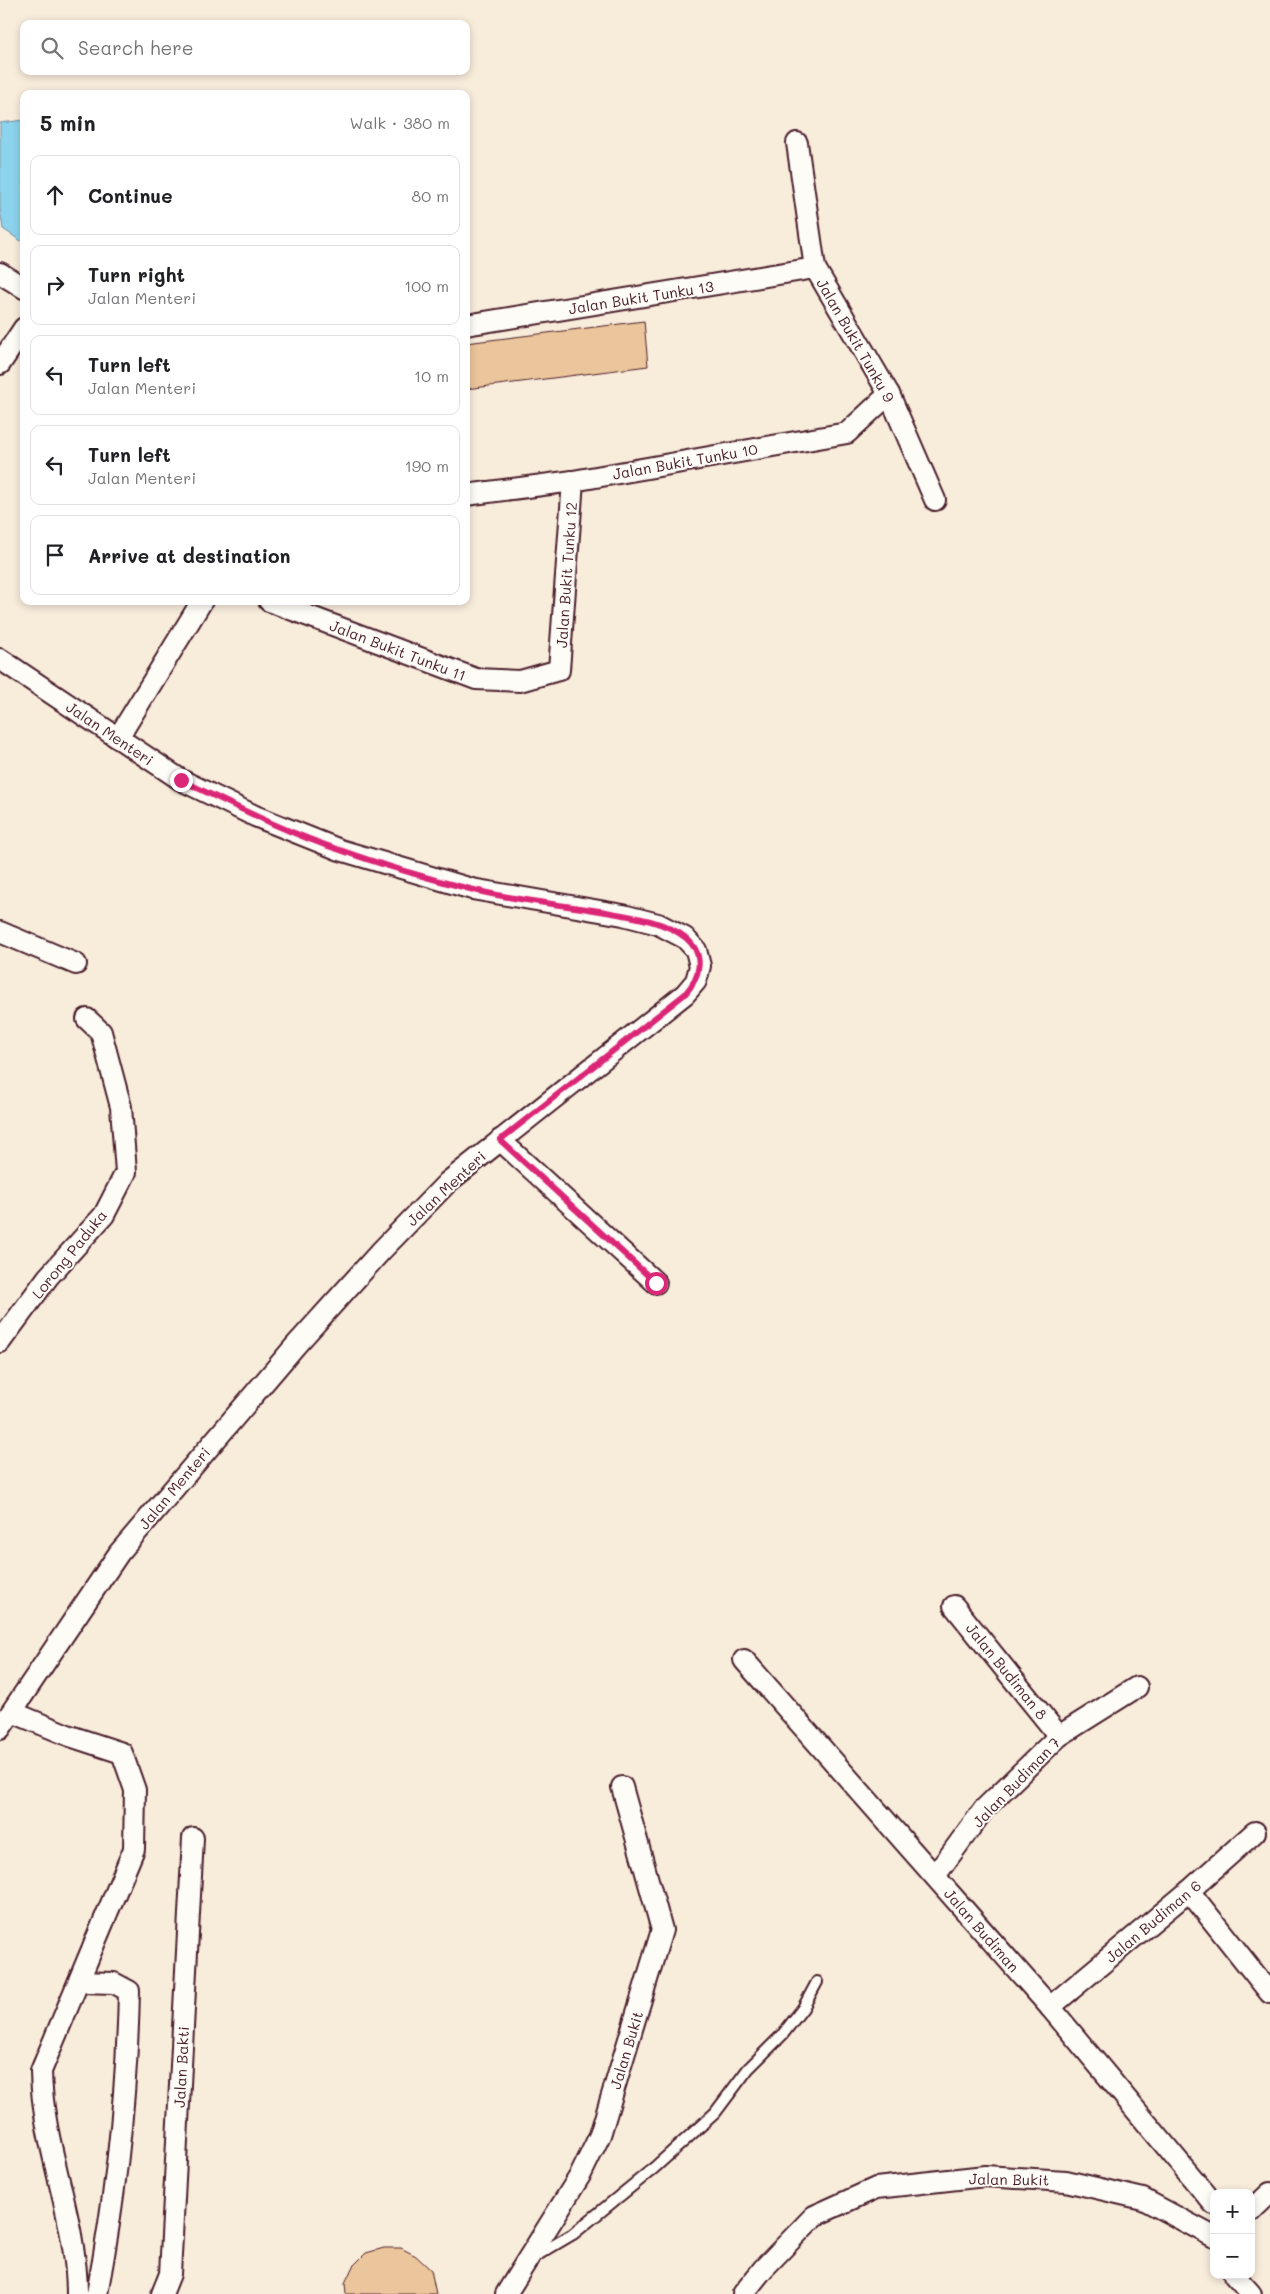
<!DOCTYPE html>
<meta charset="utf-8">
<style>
:root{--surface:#fff;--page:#f2f2f2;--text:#202124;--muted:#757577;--line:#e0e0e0}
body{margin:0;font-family:Mali,sans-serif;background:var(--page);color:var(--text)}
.controls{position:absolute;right:15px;bottom:15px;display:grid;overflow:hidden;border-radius:10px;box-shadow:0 2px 8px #0003}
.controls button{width:45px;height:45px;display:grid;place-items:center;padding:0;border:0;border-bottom:1px solid var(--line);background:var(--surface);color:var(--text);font:25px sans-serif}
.stop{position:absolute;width:15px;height:15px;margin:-11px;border:4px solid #db2777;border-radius:50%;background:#fff}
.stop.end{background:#db2777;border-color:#fff;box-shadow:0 1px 5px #0008}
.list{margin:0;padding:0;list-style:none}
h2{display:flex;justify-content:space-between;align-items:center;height:65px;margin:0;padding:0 20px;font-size:21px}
h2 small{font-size:16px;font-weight:400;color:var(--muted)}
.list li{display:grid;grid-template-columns:32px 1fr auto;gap:15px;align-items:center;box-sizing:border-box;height:80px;margin:0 10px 10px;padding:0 10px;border:1px solid var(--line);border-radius:10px}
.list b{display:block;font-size:19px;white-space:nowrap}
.list p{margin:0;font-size:16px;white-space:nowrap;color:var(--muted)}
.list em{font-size:16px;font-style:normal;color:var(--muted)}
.icon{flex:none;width:28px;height:28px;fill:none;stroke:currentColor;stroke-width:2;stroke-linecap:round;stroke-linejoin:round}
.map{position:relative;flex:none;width:1270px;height:2294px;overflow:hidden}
.search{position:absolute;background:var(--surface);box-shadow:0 2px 8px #0003;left:20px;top:20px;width:450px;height:55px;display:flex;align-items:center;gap:12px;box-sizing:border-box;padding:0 18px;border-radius:10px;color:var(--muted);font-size:19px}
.panel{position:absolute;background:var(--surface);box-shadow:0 2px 8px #0003;left:20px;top:90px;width:450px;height:515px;border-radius:10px}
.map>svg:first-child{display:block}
</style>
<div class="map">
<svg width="1270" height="2294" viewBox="0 0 1270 2294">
<rect width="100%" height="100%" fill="#f8ecdb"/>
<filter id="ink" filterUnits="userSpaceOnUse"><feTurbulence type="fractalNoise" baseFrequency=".02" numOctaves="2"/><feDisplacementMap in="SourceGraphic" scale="10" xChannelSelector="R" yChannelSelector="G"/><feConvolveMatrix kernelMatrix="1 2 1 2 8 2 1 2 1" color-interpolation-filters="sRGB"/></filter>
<g filter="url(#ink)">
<path fill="#8cd3ed" stroke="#728b9f" d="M24,120V243L3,229L0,209V123Z"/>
<g fill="#ebc59b" stroke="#4a1f2b">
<path d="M644,321L648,366L466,389V343Z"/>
<path d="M384,2248H401L416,2256L431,2270L436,2294H346L345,2283L353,2266L366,2253Z"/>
</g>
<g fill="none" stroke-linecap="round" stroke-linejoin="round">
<defs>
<path id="service" d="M534,2257L573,2234L654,2168L715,2113L748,2069L783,2034L803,2008L817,1982"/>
<g id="minor">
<path d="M797,143L815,268L889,394L935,500"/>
<path d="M0,273L24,288"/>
<path d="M466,325L815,268"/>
<path d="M0,364L24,328"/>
<path d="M466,495L573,481L847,433L889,394"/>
<path d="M269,601L476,679L520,681L559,670L573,481"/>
<path d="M0,659L181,780L255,816L340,850L472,889L623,915L658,924L685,938L696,950L700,966L696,981L685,994L448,1182L381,1251L296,1345L119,1553L0,1729"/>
<path d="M118,738L202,601"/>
<path d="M0,932L76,964"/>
<path d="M500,1140L656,1283"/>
<path d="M0,1342L48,1277L104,1215L126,1172L121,1107L101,1032L87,1019"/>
<path d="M954,1606L1059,1736"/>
<path d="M744,1660L1050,2007L1214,2204"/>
<path d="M12,1712L70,1736L122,1753L135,1790L134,1849L41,2071C42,2145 77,2219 77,2294"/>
<path d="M935,1876L984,1809L1059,1736L1137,1687"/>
<path d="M1189,1891L1270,1993"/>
<path d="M79,1982L114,1983L129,1991C127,2092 116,2194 97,2294"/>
<path d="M1050,2007L1189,1891L1255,1832"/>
<path d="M1251,2211L1270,2193"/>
<path d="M1234,2275L1251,2294"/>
<path d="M162,2294L170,2274L193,1838"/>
<path d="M506,2294L581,2174L600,2135L662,1930L622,1787"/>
<path d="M743,2294L763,2269L814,2216L876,2188L985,2176L1066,2181L1143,2199L1214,2237"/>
</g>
</defs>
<use href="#service" stroke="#4a1f2b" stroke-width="14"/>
<use href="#minor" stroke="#4a1f2b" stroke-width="24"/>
<use href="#service" stroke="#fdfcf7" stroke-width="10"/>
<use href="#minor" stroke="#fdfcf7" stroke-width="20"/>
</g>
</g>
<g fill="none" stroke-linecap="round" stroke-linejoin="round" filter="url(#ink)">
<path stroke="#db2777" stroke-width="6" d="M181,780C233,805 285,832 340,850C382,865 427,878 470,889C512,900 557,904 600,911C628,916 664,920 686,938C706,955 700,977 685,994L500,1140L656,1283"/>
</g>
<g text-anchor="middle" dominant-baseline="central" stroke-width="4" stroke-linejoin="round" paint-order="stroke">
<g font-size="15" fill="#4a1f2b" stroke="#fdfcf7">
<text transform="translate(641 297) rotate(-9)">Jalan Bukit Tunku 13</text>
<text transform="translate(856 340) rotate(60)">Jalan Bukit Tunku 9</text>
<text transform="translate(685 461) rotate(-10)">Jalan Bukit Tunku 10</text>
<text transform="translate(566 575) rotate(-86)">Jalan Bukit Tunku 12</text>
<text transform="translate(398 650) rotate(21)">Jalan Bukit Tunku 11</text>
<text transform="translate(110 733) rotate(34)">Jalan Menteri</text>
<text transform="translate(446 1188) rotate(-43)">Jalan Menteri</text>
<text transform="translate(69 1254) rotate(-51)">Lorong Paduka</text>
<text transform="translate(174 1488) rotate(-50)">Jalan Menteri</text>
<text transform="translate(1007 1671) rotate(51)">Jalan Budiman 8</text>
<text transform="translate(1016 1782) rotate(-46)">Jalan Budiman 7</text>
<text transform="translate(1153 1921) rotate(-40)">Jalan Budiman 6</text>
<text transform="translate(982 1930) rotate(49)">Jalan Budiman</text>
<text transform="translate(626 2050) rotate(-73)">Jalan Bukit</text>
<text transform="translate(181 2067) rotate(-87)">Jalan Bakti</text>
<text transform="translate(1009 2179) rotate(1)">Jalan Bukit</text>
</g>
</g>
</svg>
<div class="controls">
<button>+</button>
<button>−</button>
</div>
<div class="stop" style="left:656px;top:1283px"></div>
<div class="stop end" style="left:181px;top:780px"></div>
<div class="search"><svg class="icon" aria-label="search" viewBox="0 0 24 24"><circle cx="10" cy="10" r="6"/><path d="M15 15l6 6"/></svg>Search here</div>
<section class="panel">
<h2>5 min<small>Walk · 380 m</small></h2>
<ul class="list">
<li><svg class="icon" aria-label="ahead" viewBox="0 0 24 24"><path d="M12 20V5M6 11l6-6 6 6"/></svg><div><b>Continue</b></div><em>80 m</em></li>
<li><svg class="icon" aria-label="right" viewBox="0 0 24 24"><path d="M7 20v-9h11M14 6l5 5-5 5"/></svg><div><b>Turn right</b><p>Jalan Menteri</p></div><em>100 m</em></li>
<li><svg class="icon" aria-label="left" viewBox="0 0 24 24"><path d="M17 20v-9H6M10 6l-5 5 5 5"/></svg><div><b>Turn left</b><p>Jalan Menteri</p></div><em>10 m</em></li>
<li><svg class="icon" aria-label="left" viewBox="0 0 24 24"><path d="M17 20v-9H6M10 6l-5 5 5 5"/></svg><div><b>Turn left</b><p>Jalan Menteri</p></div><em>190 m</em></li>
<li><svg class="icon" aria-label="arrive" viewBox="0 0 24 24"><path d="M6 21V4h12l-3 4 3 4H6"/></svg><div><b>Arrive at destination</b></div></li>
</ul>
</section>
</div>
